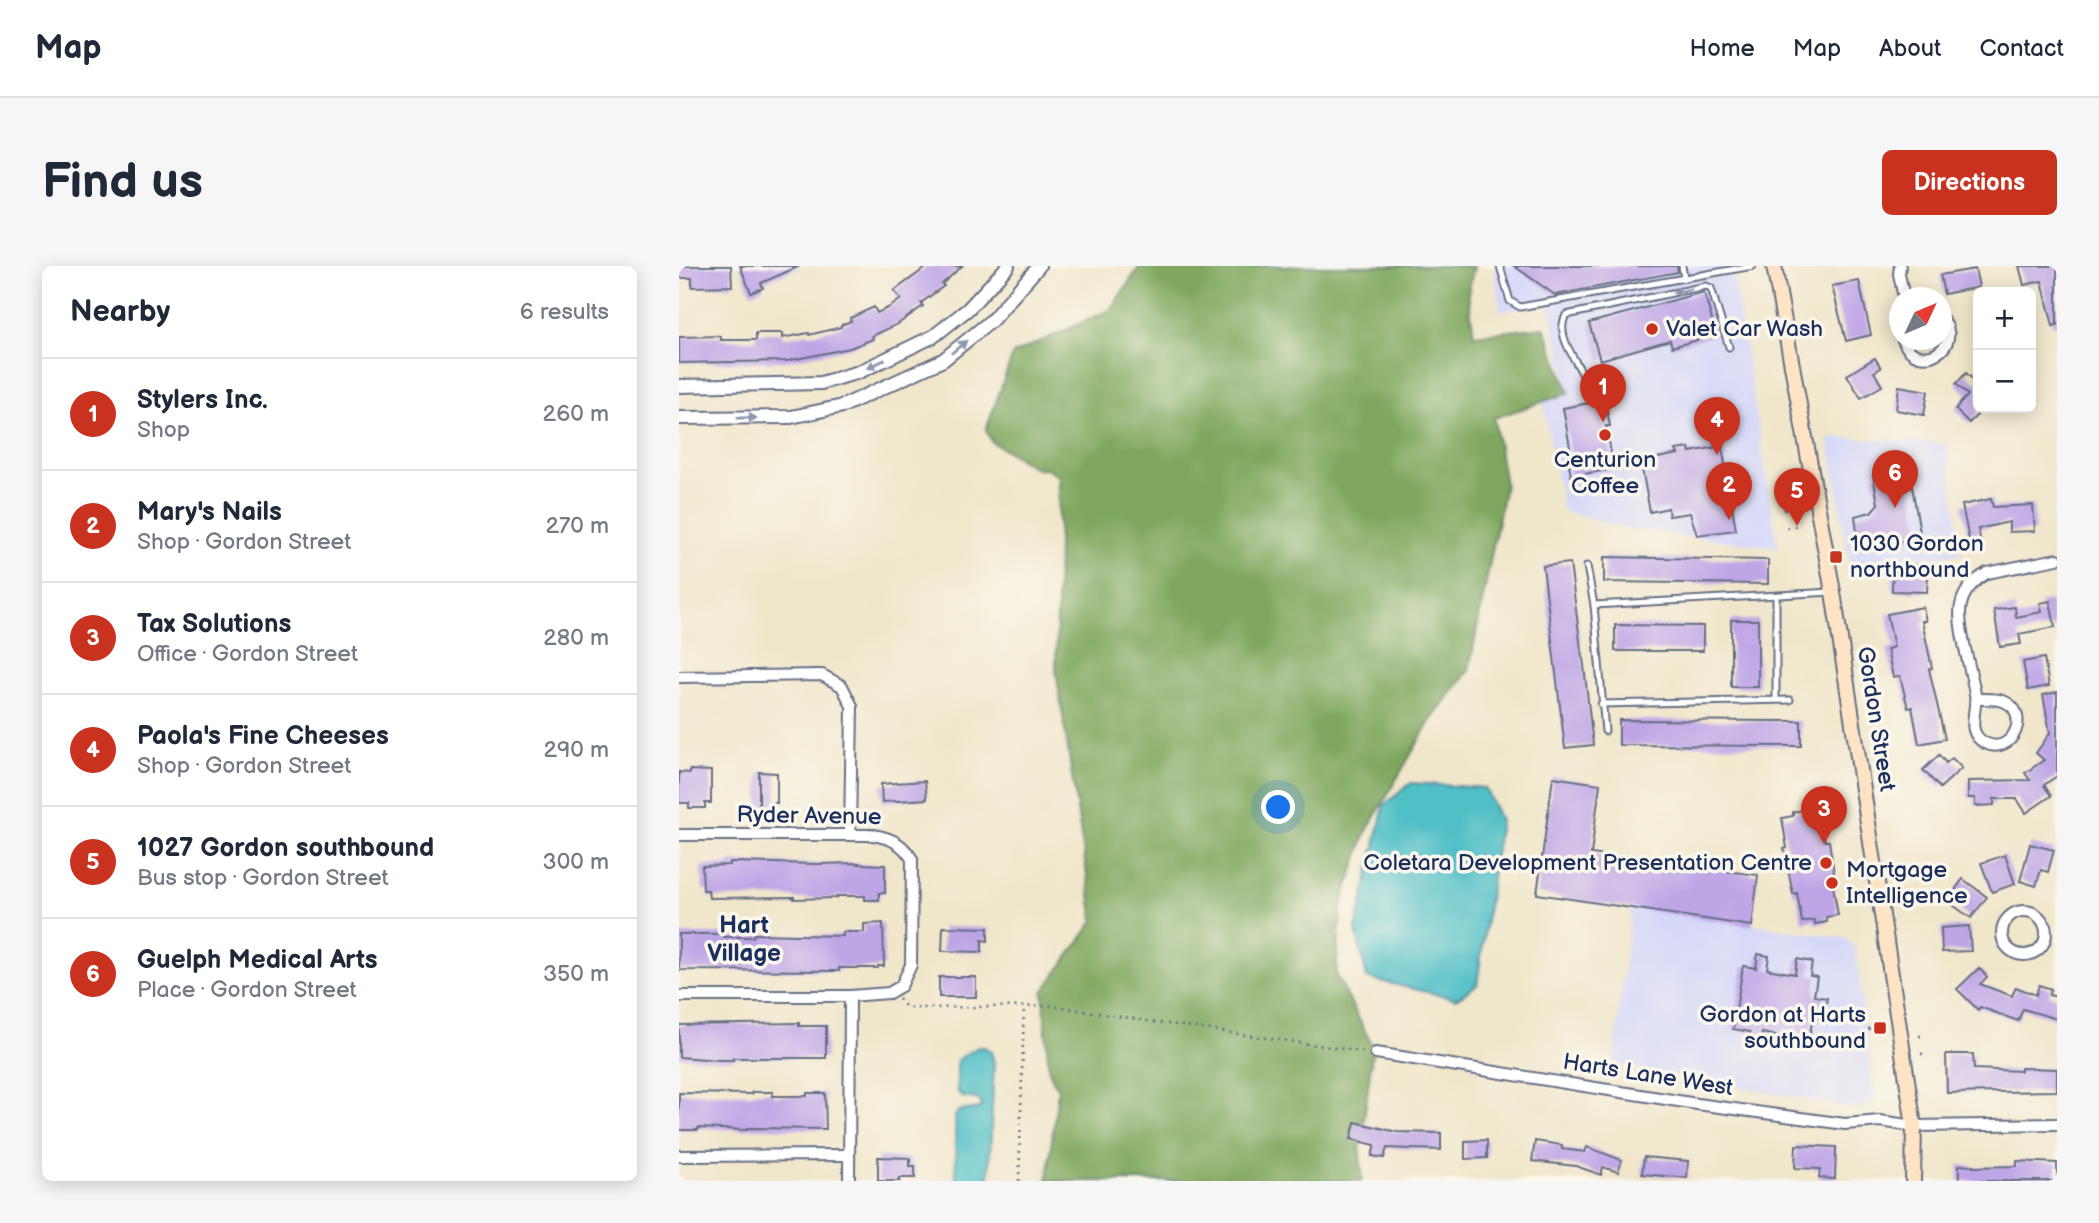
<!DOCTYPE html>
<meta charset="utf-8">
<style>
:root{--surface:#fff;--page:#f6f6f7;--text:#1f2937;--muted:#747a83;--line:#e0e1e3;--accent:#c8321e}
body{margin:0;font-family:"Balsamiq Sans",sans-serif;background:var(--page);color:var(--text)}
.controls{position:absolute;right:21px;top:21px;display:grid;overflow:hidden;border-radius:10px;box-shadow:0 4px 18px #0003}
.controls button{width:63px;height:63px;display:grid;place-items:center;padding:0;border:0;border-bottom:2px solid var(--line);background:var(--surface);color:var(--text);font:35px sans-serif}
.compass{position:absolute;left:1210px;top:21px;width:63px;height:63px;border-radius:50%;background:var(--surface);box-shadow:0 4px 18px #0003;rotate:46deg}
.you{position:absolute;left:600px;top:542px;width:24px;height:24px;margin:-18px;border:5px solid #fff;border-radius:50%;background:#1a73e8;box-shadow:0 0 0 10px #1a73e833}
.badge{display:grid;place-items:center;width:46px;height:46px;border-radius:50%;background:var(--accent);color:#fff;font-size:23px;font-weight:700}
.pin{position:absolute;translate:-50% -58px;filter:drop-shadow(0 2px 4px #0008)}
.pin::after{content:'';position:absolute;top:37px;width:24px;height:21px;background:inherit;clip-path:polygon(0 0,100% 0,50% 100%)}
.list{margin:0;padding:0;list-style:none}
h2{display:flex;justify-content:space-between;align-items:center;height:91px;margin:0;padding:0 28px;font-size:30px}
h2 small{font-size:23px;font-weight:400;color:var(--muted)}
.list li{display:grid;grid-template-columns:46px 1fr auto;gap:21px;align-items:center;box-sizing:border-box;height:112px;padding:0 28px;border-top:2px solid var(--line)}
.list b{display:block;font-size:26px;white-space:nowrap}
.list p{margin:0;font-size:23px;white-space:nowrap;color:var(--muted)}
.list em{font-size:23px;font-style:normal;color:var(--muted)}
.map{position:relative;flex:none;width:1378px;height:915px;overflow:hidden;border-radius:10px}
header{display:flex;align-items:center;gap:42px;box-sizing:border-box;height:98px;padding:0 35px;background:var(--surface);border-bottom:2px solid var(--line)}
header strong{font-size:33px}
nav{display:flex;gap:38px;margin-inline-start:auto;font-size:24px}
.intro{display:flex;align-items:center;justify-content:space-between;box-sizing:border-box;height:168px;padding:0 42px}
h1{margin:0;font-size:49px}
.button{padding:18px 32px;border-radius:10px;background:var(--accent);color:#fff;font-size:24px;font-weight:700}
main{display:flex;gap:42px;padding:0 42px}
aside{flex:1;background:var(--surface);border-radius:10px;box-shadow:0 4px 18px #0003}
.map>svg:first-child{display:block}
</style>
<header>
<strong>Map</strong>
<nav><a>Home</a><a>Map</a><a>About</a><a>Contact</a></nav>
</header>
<div class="intro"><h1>Find us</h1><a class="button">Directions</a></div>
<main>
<aside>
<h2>Nearby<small>6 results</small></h2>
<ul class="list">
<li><span class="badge">1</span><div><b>Stylers Inc.</b><p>Shop</p></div><em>260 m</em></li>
<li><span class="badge">2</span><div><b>Mary's Nails</b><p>Shop · Gordon Street</p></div><em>270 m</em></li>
<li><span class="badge">3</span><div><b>Tax Solutions</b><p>Office · Gordon Street</p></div><em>280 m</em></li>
<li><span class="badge">4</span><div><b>Paola's Fine Cheeses</b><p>Shop · Gordon Street</p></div><em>290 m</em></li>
<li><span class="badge">5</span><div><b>1027 Gordon southbound</b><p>Bus stop · Gordon Street</p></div><em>300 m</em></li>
<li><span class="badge">6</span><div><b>Guelph Medical Arts</b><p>Place · Gordon Street</p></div><em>350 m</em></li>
</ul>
</aside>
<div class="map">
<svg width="1378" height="915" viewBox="0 0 1378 915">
<rect width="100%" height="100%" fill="#fbf7ec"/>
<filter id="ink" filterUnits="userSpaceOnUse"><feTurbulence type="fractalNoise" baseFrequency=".0143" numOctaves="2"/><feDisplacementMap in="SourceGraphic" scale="14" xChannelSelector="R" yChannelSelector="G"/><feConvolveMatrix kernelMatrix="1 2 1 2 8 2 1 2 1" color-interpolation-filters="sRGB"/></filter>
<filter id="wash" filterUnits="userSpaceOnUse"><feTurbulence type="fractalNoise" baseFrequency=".00686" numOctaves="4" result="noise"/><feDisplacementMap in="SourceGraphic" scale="28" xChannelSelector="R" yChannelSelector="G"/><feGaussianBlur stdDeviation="1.57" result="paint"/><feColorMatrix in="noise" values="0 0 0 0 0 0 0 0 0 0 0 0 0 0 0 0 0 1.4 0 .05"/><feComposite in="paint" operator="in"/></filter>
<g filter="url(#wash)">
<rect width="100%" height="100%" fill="#f0e6ca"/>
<g fill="#d6d8f8">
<path d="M815,0H1053L1099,281L950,263L884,245L864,136L890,127L870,38L821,45Z"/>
<path d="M1149,171L1267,178L1283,288L1171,298Z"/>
<path d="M952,641L1166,672L1176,681L1196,832L1191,838L1180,843L934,798Z"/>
</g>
<path fill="#7fa75f" stroke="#4d6b5e" stroke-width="2" d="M461,0H795L789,28L795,69L865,61L890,127L815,152L826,219L790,404L750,457L687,566L662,641L657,708L694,781L681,887L683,915H368L379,824L370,805L364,726L415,655L377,405L380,211L368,202L358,203L313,176L307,164L334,88L431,44Z"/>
<g fill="#51bfc6" stroke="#367792" stroke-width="2">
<path d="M732,517L806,522L821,554L798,719L777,733L688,712L677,664L705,539Z"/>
<path d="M299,781H306L312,786L315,796L310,911V915H277L276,850L280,845L301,842L303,839L299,833L283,831L278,825V794Z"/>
</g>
<g id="blocks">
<g fill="#bea5e6">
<path d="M0,0H52L53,20L13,21V12H0Z"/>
<path d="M61,0H121L82,17L84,22L72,27Z"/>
<path d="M249,0H283L263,18L265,20L242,37L244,40L219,58L193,70L194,73L171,82L108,95L0,97V71L42,70V74H77V67H103V72L130,67V69L162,61V59L172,55L171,52L195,41L198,47L211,41L222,33L215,25Z"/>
<path d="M835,0H998L999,6L876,29Z"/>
<path d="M1340,0H1378V59L1374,60L1363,15L1345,19Z"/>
<path d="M1296,3L1300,21L1265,28L1261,9Z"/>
<path d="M1180,15L1192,69L1167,75L1153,20Z"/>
<path d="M1025,26L1037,69L993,81L991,74L921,94L910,57Z"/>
<path d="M1196,92L1202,102L1195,106L1203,120L1182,132L1168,109Z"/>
<path d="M1287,107L1299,118V148L1290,157L1276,143L1289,129L1277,118Z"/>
<path d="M1220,120L1249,125L1245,149L1217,144Z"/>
<path d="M926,134L931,160H927L935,203L892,210L890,199L894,198L884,142Z"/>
<path d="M1043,180L1057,264L1018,269L1011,247L990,250L989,242L971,246L963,203L969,194L999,188L997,184L1010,182L1011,186Z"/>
<path d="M1230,203L1242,272L1180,283L1176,250L1192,246L1199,238L1194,209Z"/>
<path d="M1312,233L1314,241L1354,239L1356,265L1330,266V256L1299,263L1302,277L1291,279L1283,239Z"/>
<path d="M925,291L1089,294V318L925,316Z"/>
<path d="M891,297L903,391H904L914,479L886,482L864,300Z"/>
<path d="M1214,298L1241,299V308H1249L1248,326L1213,325Z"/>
<path d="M1371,335L1376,361L1340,368L1342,378L1321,381L1315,344L1336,341L1337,351L1363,346L1361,337Z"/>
<path d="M1244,341L1247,355H1243L1253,402L1250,403L1266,473L1240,478L1233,441L1229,442L1221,410L1214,411L1208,383L1215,381L1208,348Z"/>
<rect x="1052" y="354" width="27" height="67"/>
<path d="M936,359L1024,360V385H936Z"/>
<path d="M1365,392L1370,420L1349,424L1344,396Z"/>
<path d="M1378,426V510L1365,519L1372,530L1347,547L1338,533H1315V539L1296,540V532H1289V515L1351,514L1346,507L1365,494L1357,487L1371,467L1364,429Z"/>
<path d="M940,454L1122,455V480L940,479Z"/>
<path d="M1260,489L1267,497L1273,492L1283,502L1261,522L1244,504Z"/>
<path d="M11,504L32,505V537H26V542H10V537H0V506L11,507Z"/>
<path d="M80,506L98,507V537H92V541H80Z"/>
<path d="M874,511L921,518L912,588L1079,609L1073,660L858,628Z"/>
<path d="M246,515L248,533L203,536L202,518Z"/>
<path d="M1129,543V547L1141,545L1146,575H1150L1157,619L1154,620L1159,649L1147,651L1148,656L1136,658L1135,654L1123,656L1118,627L1114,628L1105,583L1108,582L1103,552L1114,550V546Z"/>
<path d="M1351,578L1375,584L1369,606L1362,604L1357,620L1341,615Z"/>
<path d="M1326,589L1336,618L1313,626L1302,597Z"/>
<path d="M51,596L139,598L180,597V598L206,599V627H200V634H186V630H158V632L115,633V631L30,632L29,624H24L23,600L51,599Z"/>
<path d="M1284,613L1308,631L1292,652L1268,635Z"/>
<path d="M204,657L205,700H199V702H160V705L0,704V668H45V671H74L75,668L164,670V666H185V658Z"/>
<path d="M1290,660L1292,685L1263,686L1262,662Z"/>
<path d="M264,661L309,662V675L303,674V686L263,685Z"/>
<path d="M1079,688L1090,690L1088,703L1116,708L1118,693L1133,696L1131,710L1138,711L1135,730L1148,732L1144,753L1134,751L1130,773L1122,772L1120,785L1107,783L1108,772L1083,767L1081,779L1069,777L1071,766L1054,763L1064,700L1077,702Z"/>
<path d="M1300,702L1308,711L1301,718L1333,730L1337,721L1357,729L1360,719L1372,723L1370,729L1378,731V753L1344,743L1339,755L1301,741L1299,744L1278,723Z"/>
<rect x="260" y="711" width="37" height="20"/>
<path d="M120,757V760H147V792H54V794H40L0,791V759Z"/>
<path d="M1267,788H1294L1295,803L1342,805V802L1378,803V825L1268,827Z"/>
<path d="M73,826H94V830H128V827H146L147,863L68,862V864L19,862V864H0V827L73,828Z"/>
<path d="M676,856L718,866L762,867V884L708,882L705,892L693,890L696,879L672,873Z"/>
<path d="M808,874V892L786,893V875Z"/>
<path d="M856,875L883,879V883L906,886L908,881L943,894L939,906L924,901L922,909L897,900L853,895Z"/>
<path d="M1117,879L1157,881L1156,913L1140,912L1141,903L1116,902Z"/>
<path d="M199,891L231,892V900H236V912H221V915H199Z"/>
<path d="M965,891L1009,895L1008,912L963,908Z"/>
<path d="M1338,895L1378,897V915H1280V899L1294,900V901L1338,900Z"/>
</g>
</g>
</g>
<g filter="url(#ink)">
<use href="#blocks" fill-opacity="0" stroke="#666f84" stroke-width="2"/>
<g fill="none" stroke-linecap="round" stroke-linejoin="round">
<defs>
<g id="service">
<path d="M821,0L831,35L841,41L1074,0"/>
<path d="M1003,0L1005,12"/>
<path d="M904,109C895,91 876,68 887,49L1027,20L1032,22L1050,81"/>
<path d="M908,300L915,339L926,465"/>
<path d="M1097,330V433"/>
<path d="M915,339L1153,326"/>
<path d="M922,438L1111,434"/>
</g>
<g id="minor">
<path d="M1221,0L1220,8L1225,32"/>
<path d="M1224,74C1238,110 1288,81 1262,51"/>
<path d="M0,411L143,409L163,420L173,440L171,569"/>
<path d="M1297,433C1306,433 1316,432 1324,435C1353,445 1334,491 1306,477C1285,466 1299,445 1296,428C1293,407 1277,357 1282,339C1285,324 1296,314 1308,307L1378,293"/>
<path d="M0,569H194C212,572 223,577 233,593L232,699L222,720L210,727L171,730H0"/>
<circle cx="1345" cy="667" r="22"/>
<path d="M697,787L1018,838L1166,858L1201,855L1235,860L1378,858"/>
<path d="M0,890L170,889"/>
<path d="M170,915L171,730"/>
</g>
<g id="tertiary">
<path d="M0,120L142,117L180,106L255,70L289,43L329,0"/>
<path d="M0,152L112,151L164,140L264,94L313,54L360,0"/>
</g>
<path id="secondary" d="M1095,0L1154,326L1235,860L1234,915"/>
</defs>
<use href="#service" stroke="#666f84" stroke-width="9"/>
<use href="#minor" stroke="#666f84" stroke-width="14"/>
<use href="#tertiary" stroke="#666f84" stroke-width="16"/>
<use href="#secondary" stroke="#666f84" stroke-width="18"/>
<g stroke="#666f84" stroke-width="2.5" stroke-dasharray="2 5" stroke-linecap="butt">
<path d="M1105,244L1115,242"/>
<path d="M1108,262L1118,260"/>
<path d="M220,733L226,740L233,742L375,740L475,756L686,786"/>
<path d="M1189,763L1201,762"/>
<path d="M1240,770H1246"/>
<path d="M1242,788L1247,787"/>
<path d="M340,915L345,740"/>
</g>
<use href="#service" stroke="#fff" stroke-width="5"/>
<use href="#minor" stroke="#fff" stroke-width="10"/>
<use href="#tertiary" stroke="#fff" stroke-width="12"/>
<use href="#secondary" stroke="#fee4c5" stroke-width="14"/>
</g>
<defs><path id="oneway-solid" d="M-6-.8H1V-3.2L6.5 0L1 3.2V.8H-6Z" transform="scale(1.75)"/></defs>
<g fill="#8d97ae">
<use href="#oneway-solid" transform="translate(1003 25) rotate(168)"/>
<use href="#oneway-solid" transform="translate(280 81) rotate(-40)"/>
<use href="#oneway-solid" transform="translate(197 98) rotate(154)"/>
<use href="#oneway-solid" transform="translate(68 152)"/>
</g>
</g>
<g fill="#c8321e" stroke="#fbf7ec" stroke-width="2.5">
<circle cx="973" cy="63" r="7"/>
<circle cx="926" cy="169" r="7"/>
<rect x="1150" y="284" width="14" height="14" rx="3.5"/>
<circle cx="1147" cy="597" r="7"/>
<circle cx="1153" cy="617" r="7"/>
<rect x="1194" y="755" width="14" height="14" rx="3.5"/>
</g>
<g text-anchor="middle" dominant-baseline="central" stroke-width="7" stroke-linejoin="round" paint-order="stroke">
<g font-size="23" fill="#1b2f5e" stroke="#fbf7ec" text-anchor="start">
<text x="987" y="63">Valet Car Wash</text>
<text x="926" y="194" text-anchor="middle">Centurion<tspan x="926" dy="26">Coffee</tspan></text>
<text x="1171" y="278">1030 Gordon<tspan x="1171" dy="26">northbound</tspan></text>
<text x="1133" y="597" text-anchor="end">Coletara Development Presentation Centre</text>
<text x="1167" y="604">Mortgage<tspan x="1167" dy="26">Intelligence</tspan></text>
<text x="1187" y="749" text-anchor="end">Gordon at Harts<tspan x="1187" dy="26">southbound</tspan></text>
</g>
<g font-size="23" fill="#1b2f5e" stroke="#fbf7ec">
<text transform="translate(1197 453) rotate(81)">Gordon Street</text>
<text transform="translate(130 550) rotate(1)">Ryder Avenue</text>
<text transform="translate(969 809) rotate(9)">Harts Lane West</text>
</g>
<g font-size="24" font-weight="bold" fill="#1b2f5e" stroke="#fbf7ec">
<text x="65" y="659">Hart<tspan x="65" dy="28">Village</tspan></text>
</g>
</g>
</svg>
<div class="controls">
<button>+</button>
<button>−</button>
</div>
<svg class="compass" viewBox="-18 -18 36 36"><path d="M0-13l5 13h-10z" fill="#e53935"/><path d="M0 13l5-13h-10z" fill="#747a83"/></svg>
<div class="you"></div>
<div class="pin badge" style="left:924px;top:156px">1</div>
<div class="pin badge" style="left:1050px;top:254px">2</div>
<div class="pin badge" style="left:1145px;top:578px">3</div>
<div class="pin badge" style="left:1038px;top:189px">4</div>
<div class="pin badge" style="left:1118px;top:260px">5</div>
<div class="pin badge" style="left:1216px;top:242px">6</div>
</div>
</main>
